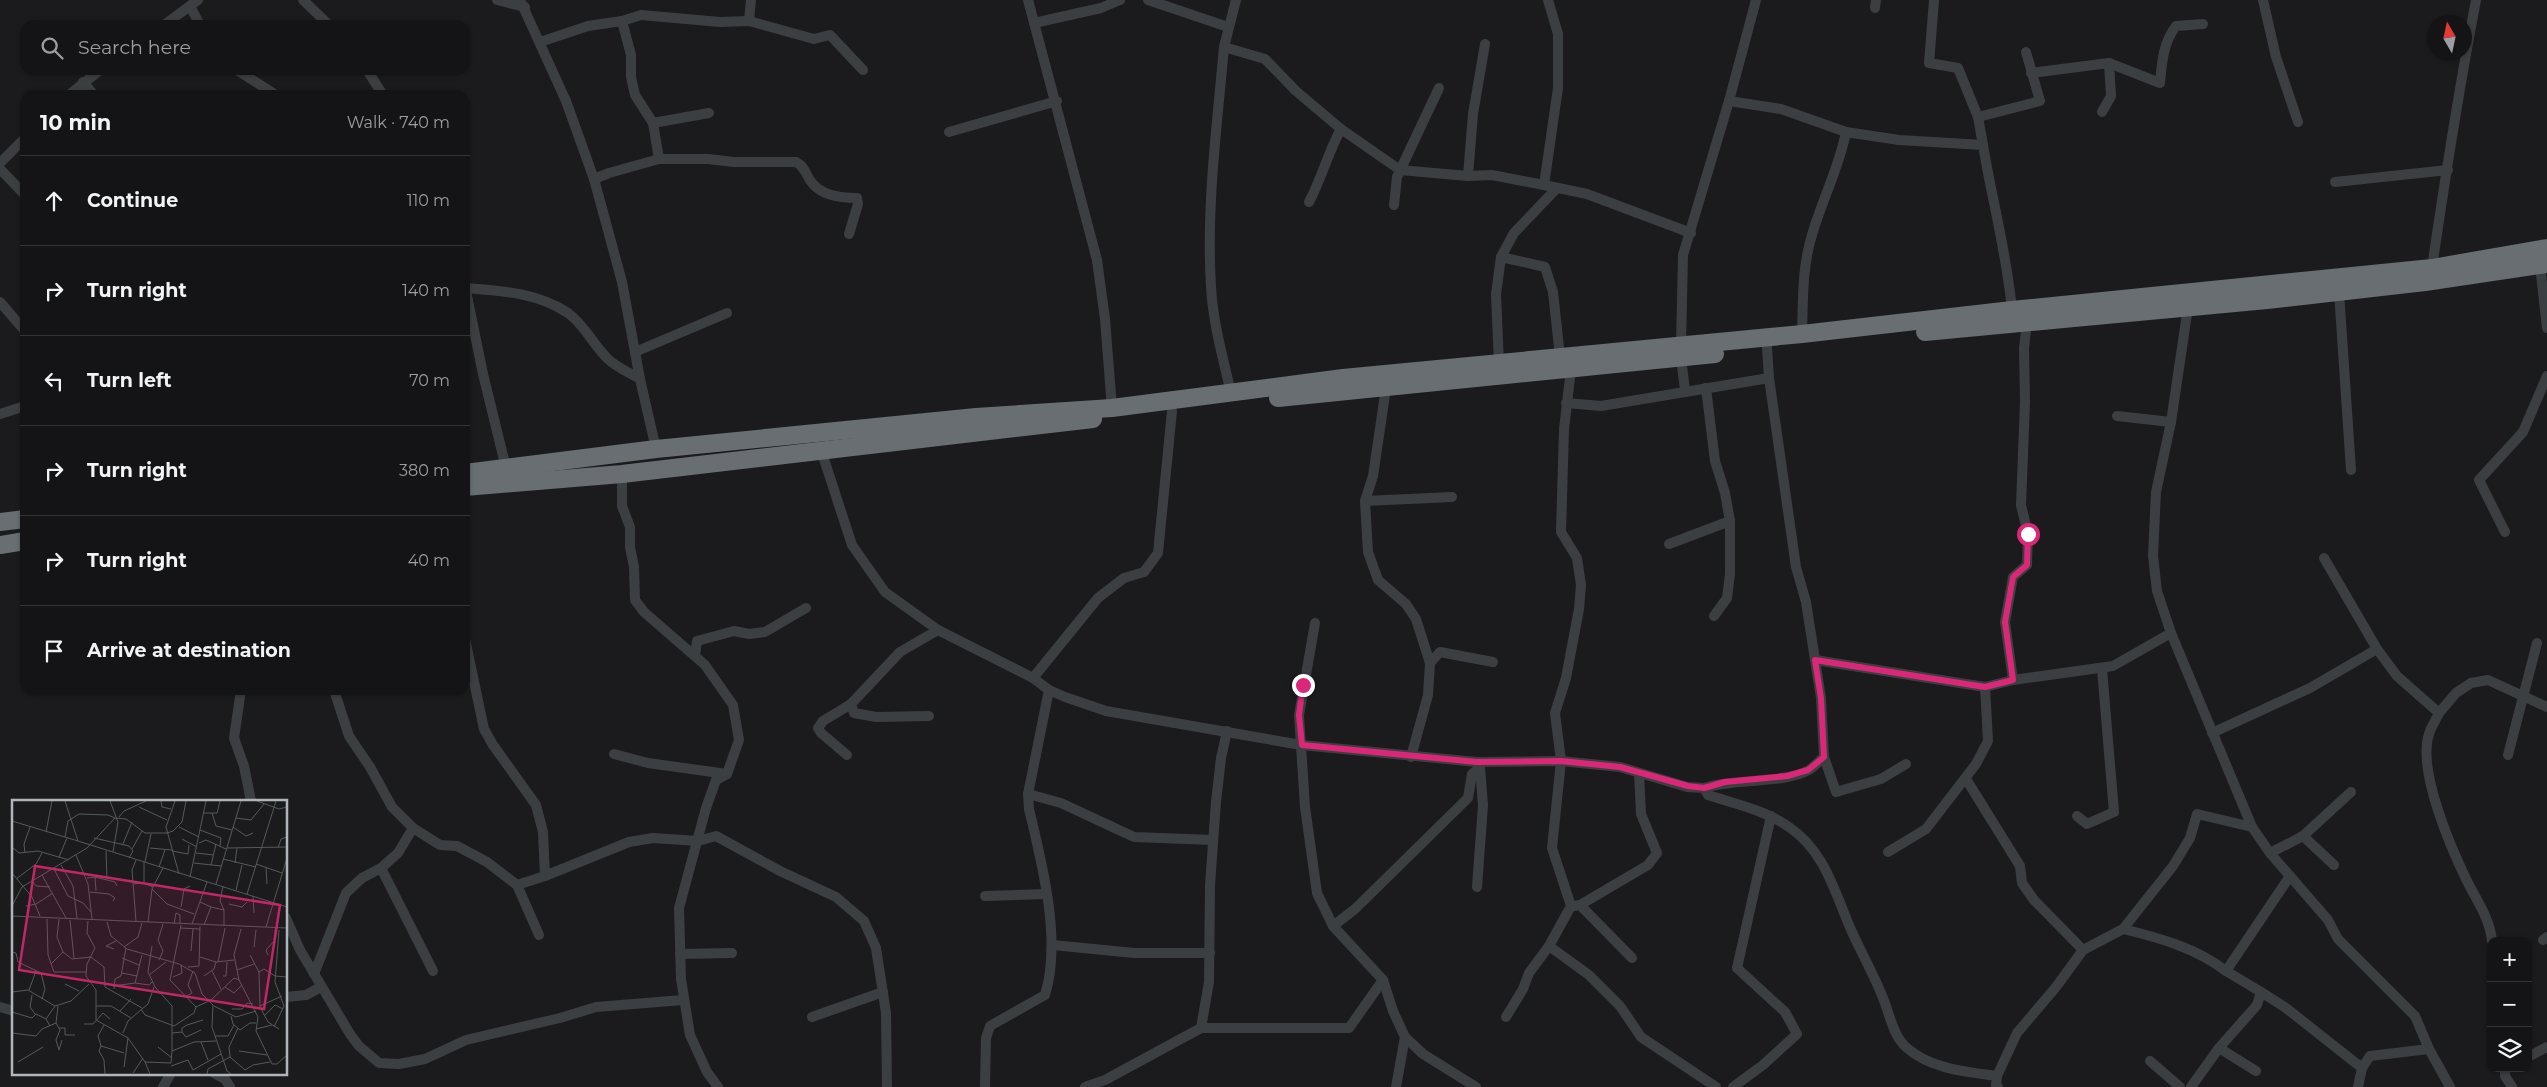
<!DOCTYPE html>
<meta charset="utf-8">
<style>
:root{--surface:#141416;--page:#1d1d1f;--text:#f1f3f6;--muted:#9d9ea1;--line:#333335}
body{margin:0;font-family:Montserrat,sans-serif;background:var(--page);color:var(--text)}
.controls{position:absolute;right:15px;bottom:15px;display:grid;overflow:hidden;border-radius:10px;box-shadow:0 1px 4px #0004}
.controls button{width:45px;height:45px;display:grid;place-items:center;padding:0;border:0;border-bottom:1px solid var(--line);background:var(--surface);color:var(--text);font:25px sans-serif}
.compass{position:absolute;left:2427px;top:15px;width:45px;height:45px;border-radius:50%;background:var(--surface);box-shadow:0 1px 4px #0004;rotate:351deg}
.stop{position:absolute;width:15px;height:15px;margin:-11px;border:4px solid #db2777;border-radius:50%;background:#fff}
.stop.end{background:#db2777;border-color:#fff;box-shadow:0 1px 5px #0008}
.list{margin:0;padding:0;list-style:none}
h2{display:flex;justify-content:space-between;align-items:center;height:65px;margin:0;padding:0 20px;font-size:21px}
h2 small{font-size:16px;font-weight:400;color:var(--muted)}
.list li{display:grid;grid-template-columns:32px 1fr auto;gap:15px;align-items:center;box-sizing:border-box;height:90px;padding:0 20px;border-top:1px solid var(--line)}
.list b{display:block;font-size:19px;white-space:nowrap}
.list em{font-size:16px;font-style:normal;color:var(--muted)}
.icon{flex:none;width:28px;height:28px;fill:none;stroke:currentColor;stroke-width:2;stroke-linecap:round;stroke-linejoin:round}
.map{position:relative;flex:none;width:2547px;height:1087px;overflow:hidden}
.search{position:absolute;background:var(--surface);box-shadow:0 1px 4px #0004;left:20px;top:20px;width:450px;height:55px;display:flex;align-items:center;gap:12px;box-sizing:border-box;padding:0 18px;border-radius:15px;color:var(--muted);font-size:19px}
.panel{position:absolute;background:var(--surface);box-shadow:0 1px 4px #0004;left:20px;top:90px;width:450px;height:605px;border-radius:15px}
.map>svg:first-child{display:block}
</style>
<div class="map">
<svg width="2547" height="1087" viewBox="0 0 2547 1087">
<rect width="100%" height="100%" fill="#1b1b1d"/>
<g fill="none" stroke-linecap="round" stroke-linejoin="round">
<g stroke="#3c3f42" stroke-width="10">
<path d="M303,0L329,25"/>
<path d="M497,0L525,7"/>
<path d="M520,0L566,101L594,179L622,282L640,379L656,449"/>
<path d="M1028,0L1097,260L1105,319L1112,408"/>
<path d="M1148,0L1228,27"/>
<path d="M1934,0L1929,63L1958,68L1978,117L1983,145"/>
<path d="M2263,0L2276,57L2298,122"/>
<path d="M190,6L200,25"/>
<path d="M1875,8L1876,0"/>
<path d="M622,21L641,15L720,22L749,21L814,39L830,35L863,70"/>
<path d="M749,21L751,0"/>
<path d="M1034,23L1101,8L1120,0"/>
<path d="M164,25L198,0"/>
<path d="M540,42L588,26L622,21L631,55V77L635,95L653,123L659,159"/>
<path d="M1224,47L1236,0"/>
<path d="M237,70L276,95"/>
<path d="M367,70L383,95"/>
<path d="M2031,73L2109,63L2160,83C2162,62 2163,43 2176,26L2203,24"/>
<path d="M83,82L94,95"/>
<path d="M69,95L100,70"/>
<path d="M1729,101L1781,109L1846,132C1839,168 1822,200 1812,235C1802,267 1803,301 1802,334"/>
<path d="M2102,112L2111,96L2109,63"/>
<path d="M1978,117L2040,101L2026,52"/>
<path d="M653,123L709,113"/>
<path d="M949,132L1057,101"/>
<path d="M1846,132L1899,140L1983,145C1992,200 2007,254 2012,310"/>
<path d="M0,163L25,138"/>
<path d="M0,169L25,195"/>
<path d="M1468,176L1473,114L1485,44"/>
<path d="M594,179L609,173L659,159H708L734,162H796C806,167 806,177 813,184C823,196 842,198 857,198L858,204L849,234"/>
<path d="M2335,182L2448,170"/>
<path d="M1544,185L1558,88V34L1548,0"/>
<path d="M1309,202C1322,178 1328,152 1341,129"/>
<path d="M1394,205L1397,177L1439,88"/>
<path d="M1501,257L1514,233L1557,188"/>
<path d="M2540,265L2547,328"/>
<path d="M2432,268C2445,178 2459,89 2476,0"/>
<path d="M465,286L483,374L506,468"/>
<path d="M465,288C501,291 536,292 568,313C585,325 593,345 608,359C616,367 630,373 640,379"/>
<path d="M2339,292L2351,470"/>
<path d="M0,302L25,331"/>
<path d="M2188,307L2171,422L2156,492L2153,556L2157,591L2171,633L2252,827L2270,853L2328,920L2338,939L2415,1016L2429,1049L2450,1087"/>
<path d="M1681,345L1683,255L1729,101L1756,0"/>
<path d="M635,352L727,313"/>
<path d="M1681,358L1685,390"/>
<path d="M1499,364L1496,294L1501,257L1545,267L1553,292L1560,357"/>
<path d="M1571,369L1564,429L1561,532L1577,558L1581,585L1579,609L1566,678L1555,713L1561,761L1552,848L1571,906L1549,946L1589,975L1620,1006L1641,1037L1716,1087"/>
<path d="M1386,388L1373,476L1365,501L1368,552L1378,580L1406,604L1416,619L1430,663L1428,695L1411,757"/>
<path d="M1706,388L1715,461L1725,493L1730,521V574L1727,598L1714,616"/>
<path d="M1231,393C1223,358 1213,323 1211,287C1206,207 1217,127 1224,47L1265,59L1296,91L1341,129L1400,170L1468,176L1492,175L1544,185L1587,194L1691,233"/>
<path d="M1566,403L1601,406L1769,378"/>
<path d="M0,414L25,406"/>
<path d="M2117,416L2171,422"/>
<path d="M821,450L852,545L885,592L938,630L1033,678L1049,690L1065,697L1106,711L1301,745L1477,762L1561,761L1620,767L1687,787L1704,788L1708,795C1735,804 1765,810 1789,827C1826,852 1835,894 1852,932C1862,954 1874,975 1883,998C1890,1015 1893,1036 1907,1048C1931,1069 1967,1072 1997,1076"/>
<path d="M622,474V506L630,527V547L634,567L635,600L644,612L705,665L733,705L739,740L727,774L716,780L706,808L679,908L681,979L690,1035L707,1072L718,1087"/>
<path d="M1365,501L1452,497"/>
<path d="M2505,532L2479,480L2523,432L2547,376"/>
<path d="M1669,544L1730,521"/>
<path d="M2324,558L2377,649L2397,676L2439,713C2436,720 2431,727 2429,734C2417,770 2451,848 2467,881C2477,901 2490,919 2492,941"/>
<path d="M1315,623L1299,715L1305,807L1317,893L1333,926L1383,980L1393,1011L1405,1037L1423,1054L1476,1087"/>
<path d="M465,639L484,729L493,745L536,805L543,832L545,876"/>
<path d="M695,655L697,641L734,631L749,634L765,632L806,608"/>
<path d="M1815,660L1985,687L2013,680L2113,666L2171,633"/>
<path d="M1430,663L1440,652L1493,662"/>
<path d="M1033,678L1098,598L1124,578L1144,572L1158,553L1172,411"/>
<path d="M2013,680L2005,622L2013,577L2027,565L2028,534L2021,505L2025,402L2024,348L2027,322"/>
<path d="M241,690L234,738L244,766L251,801"/>
<path d="M334,690L349,736L370,767L392,807L413,828L440,845L457,846L487,862L517,885L545,876L629,842L653,838L698,841L716,836L780,871L836,897L864,921L876,948L886,1013L887,1087"/>
<path d="M2439,713L2456,693L2471,683L2488,680L2547,707"/>
<path d="M929,716L876,717L854,713L851,704L900,652L938,630"/>
<path d="M2212,733L2310,688L2377,649"/>
<path d="M614,754L648,763L727,774"/>
<path d="M847,755L821,733L818,728L823,721L851,704"/>
<path d="M2508,755L2537,643"/>
<path d="M1824,757L1836,792L1881,779L1906,764"/>
<path d="M1966,779L2020,866L2022,883L2034,900L2083,950"/>
<path d="M1704,788C1734,778 1784,784 1809,770C1814,767 1819,761 1824,757L1821,698L1806,602L1796,567L1769,378L1767,347"/>
<path d="M1028,794L1061,803L1134,837L1213,840"/>
<path d="M2077,816L2087,824L2114,812L2102,669"/>
<path d="M2303,836L2334,865"/>
<path d="M1888,852L1926,829L1976,764L1988,741L1985,687"/>
<path d="M2270,853L2303,836L2351,792"/>
<path d="M381,868L433,971"/>
<path d="M517,885L539,935"/>
<path d="M1477,887L1483,805L1480,768"/>
<path d="M985,896L1046,894"/>
<path d="M1580,905L1648,865L1657,853L1641,814L1639,773"/>
<path d="M1574,906L1580,905L1632,958"/>
<path d="M286,918L300,950L350,1034L359,1046L379,1063L399,1064L425,1059L466,1040L560,1018L596,1007L683,1000"/>
<path d="M1333,926L1355,909L1468,798L1472,774L1480,768L1477,762"/>
<path d="M2123,929C2160,938 2196,948 2226,971L2290,876"/>
<path d="M2543,940L2547,937"/>
<path d="M1053,945L1134,953H1210"/>
<path d="M680,954L732,953"/>
<path d="M2226,971L2261,992L2257,1005L2219,1048L2256,1071"/>
<path d="M314,974L346,893L362,878L381,868L398,853L413,828"/>
<path d="M2261,992L2286,1008L2362,1068"/>
<path d="M286,997L306,995L321,987"/>
<path d="M0,1007L14,1011"/>
<path d="M812,1017L883,992"/>
<path d="M1506,1017L1523,989L1529,973L1549,946"/>
<path d="M1201,1028L1209,982L1210,885L1216,802L1221,758L1227,731"/>
<path d="M2528,1057L2547,1047"/>
<path d="M2150,1061L2180,1087"/>
<path d="M2505,1068V1076L2512,1087"/>
<path d="M214,1073L225,1079L230,1087"/>
<path d="M163,1087L171,1073"/>
<path d="M985,1087L986,1038L990,1026L1045,995C1062,941 1042,863 1029,809L1028,794L1049,690"/>
<path d="M1085,1087L1105,1080L1201,1028H1349L1383,980"/>
<path d="M1396,1087L1405,1037"/>
<path d="M1733,1087L1763,1065L1797,1034L1785,1012L1737,968L1771,816"/>
<path d="M1998,1087L1996,1085L1997,1076L2017,1033L2056,987L2083,950L2123,929L2173,866L2190,838L2197,814L2252,827"/>
<path d="M2191,1087L2219,1048"/>
<path d="M2358,1087L2362,1068L2370,1056L2429,1049"/>
</g>
<g stroke="#686e72" stroke-width="18">
<path d="M1925,332L2267,300L2425,282L2547,264"/>
<path d="M1278,398L1715,354"/>
<path d="M465,473L656,449L976,417L1112,408L1343,378L1802,334L2012,310L2432,268L2547,248"/>
<path d="M465,487L622,474L1093,419"/>
<path d="M0,522L25,519"/>
<path d="M0,545L25,541"/>
</g>
</g>
<g fill="none" stroke-linecap="round" stroke-linejoin="round">
<path stroke="#db2777" stroke-width="6" d="M1303,685L1299,715L1302,745L1477,762L1561,761L1620,767L1688,786L1704,788L1725,782L1787,776L1808,770L1824,757L1821,698L1815,660L1985,687L2013,680L2005,622L2013,577L2027,565L2028,534"/>
</g>
<g transform="translate(12 800)">
<rect width="275" height="275" fill="#1b1b1d"/>
<path fill="none" stroke="#56595c" stroke-width="1" d="M53,1L66,41L275,107M98,1L106,22L101,52M149,1L150,7L159,9M163,1L154,27L167,74M245,1L267,9L275,7M127,7L155,20M192,13H205L208,1M200,13L204,26L220,30M107,17L112,11L134,1M224,18L239,20L252,4M0,21L66,41M167,27L187,37M221,27L234,36L241,33M188,30L209,38L208,46M34,32L40,1M53,37L56,21L67,14L96,15L103,18M82,38L117,46L121,51L117,58M170,39L185,47M187,43L194,40L214,49M111,44L120,22M0,47L7,53L26,51L57,60M138,48L160,50M215,48L275,47M266,48L269,39L275,37M120,49L130,31M94,51L95,79M160,51L176,54L177,45M13,53L12,44L18,27M184,53L201,55M64,55L76,84L80,119M47,57L55,38M211,59L244,67M133,62L139,34M182,63L209,66M223,63L225,48M244,64L270,73M49,65L61,86L65,118M199,65L204,44M147,67L153,50M254,68L255,84M42,69L56,96L71,103L79,112M0,73L20,97L28,116M30,75L54,118M83,77L103,82L105,86M178,77L194,1M75,78L83,77L84,91M4,79L24,64L30,53M21,82L24,86L38,87M132,83V62M122,84L132,83L141,87M204,84L229,1M211,86L208,101L212,110M140,89L151,68M224,90L230,65M78,92L97,94L103,98L101,101M235,94L264,1M241,96L242,113M188,102L199,107L192,125M217,104L230,107L235,102M0,106L10,87L75,48L103,18L114,19L133,33H155L161,31L170,22L174,1M14,106L24,104L41,93M169,107L172,89L178,86M199,107L212,110V126M0,116L275,128M35,119L36,155L42,172H74M47,119L45,137L51,152L60,159L79,157L92,167L93,187L130,208M58,120L62,158M76,121L75,133L83,148L75,164L74,176L84,190V220L116,238L112,267M124,121L120,70L124,60M95,122L99,136L115,149L167,164L183,173L190,194L201,205L200,227L215,271L219,274M136,122L140,89L155,104L182,114M162,124L164,113L168,115V123M180,124L195,82M169,125L158,180L184,207L199,200M254,127L275,58M168,128L188,129M229,129L222,155L227,180L246,217L244,231L260,264H265L275,255M140,146L136,172L143,187L160,206V251L182,242L204,241M112,147L126,137L130,123M242,147L244,130M102,149L94,146L104,141M179,151L181,129M0,152L4,153L6,162L29,173L33,189L30,199M238,155L247,172L248,207L256,222L267,229M256,155L254,150L263,140V130M188,157L204,162L222,160M110,158L127,165M147,160L151,151L146,140L151,124M206,162L213,128M39,164L51,152M176,167L187,166L188,126M225,170L242,164M200,171L209,189M247,172L252,169L263,176L275,177M110,173L125,176M137,175L154,162M192,176L202,169L204,162M211,176H214L215,162M161,177L170,173L169,165M123,183L130,155M53,184L67,191M101,186L123,183L137,185L141,181M213,187L222,193L230,185M102,189L103,179L109,176L114,148M17,190L24,171M0,192L16,190L43,206L59,201L77,184M20,195L18,207L23,214M173,197L180,193L176,185L181,171M199,200L222,178L227,180M84,206H99L119,218M202,206L224,217L244,211M248,206L270,196M129,209L133,215L162,226L182,213L184,207M220,209H230L235,203L241,204M108,211L119,199M0,212L20,218L24,214L34,219M219,216L221,224L228,230L238,223H244M252,216L263,205L271,209M44,223L46,206M72,224H81L91,213L98,219M92,225L86,236L89,246L112,253M38,226L34,219L43,206M262,227L272,206L263,182L267,130M47,228H53V235H63M244,229L260,225M170,232L174,237L189,230M0,233L24,236L30,229L44,223L48,230L44,240L47,250L50,240M111,233L116,221L136,204L142,187M160,233L170,232V228L175,225L191,220M203,236H216L222,225M116,238L133,262L138,274M189,242L196,260M89,246L87,251L92,260L93,274M146,247L160,258M227,251L255,255M218,257L217,247L226,228M6,262L31,247M133,262L159,263L160,251M159,266L176,260L181,270L209,254M121,273L131,258M195,274L196,269L218,257L233,270L241,265L258,262"/>
<path fill="#c02865" fill-opacity="0.15" stroke="#c02865" stroke-width="2.5" d="M23,66L268,105L252,209L7,170Z"/>
<rect width="275" height="275" fill="none" stroke="#afb6bb" stroke-width="2.5"/>
</g>
</svg>
<div class="controls">
<button>+</button>
<button>−</button>
<button><svg class="icon" aria-label="layers" viewBox="0 0 24 24"><path d="M12 4l9 5-9 5-9-5zM3 14l9 5 9-5"/></svg></button>
</div>
<svg class="compass" viewBox="-18 -18 36 36"><path d="M0-13l5 13h-10z" fill="#e53935"/><path d="M0 13l5-13h-10z" fill="#9d9ea1"/></svg>
<div class="stop" style="left:2028px;top:534px"></div>
<div class="stop end" style="left:1303px;top:685px"></div>
<div class="search"><svg class="icon" aria-label="search" viewBox="0 0 24 24"><circle cx="10" cy="10" r="6"/><path d="M15 15l6 6"/></svg>Search here</div>
<section class="panel">
<h2>10 min<small>Walk · 740 m</small></h2>
<ul class="list">
<li><svg class="icon" aria-label="ahead" viewBox="0 0 24 24"><path d="M12 20V5M6 11l6-6 6 6"/></svg><div><b>Continue</b></div><em>110 m</em></li>
<li><svg class="icon" aria-label="right" viewBox="0 0 24 24"><path d="M7 20v-9h11M14 6l5 5-5 5"/></svg><div><b>Turn right</b></div><em>140 m</em></li>
<li><svg class="icon" aria-label="left" viewBox="0 0 24 24"><path d="M17 20v-9H6M10 6l-5 5 5 5"/></svg><div><b>Turn left</b></div><em>70 m</em></li>
<li><svg class="icon" aria-label="right" viewBox="0 0 24 24"><path d="M7 20v-9h11M14 6l5 5-5 5"/></svg><div><b>Turn right</b></div><em>380 m</em></li>
<li><svg class="icon" aria-label="right" viewBox="0 0 24 24"><path d="M7 20v-9h11M14 6l5 5-5 5"/></svg><div><b>Turn right</b></div><em>40 m</em></li>
<li><svg class="icon" aria-label="arrive" viewBox="0 0 24 24"><path d="M6 21V4h12l-3 4 3 4H6"/></svg><div><b>Arrive at destination</b></div></li>
</ul>
</section>
</div>
